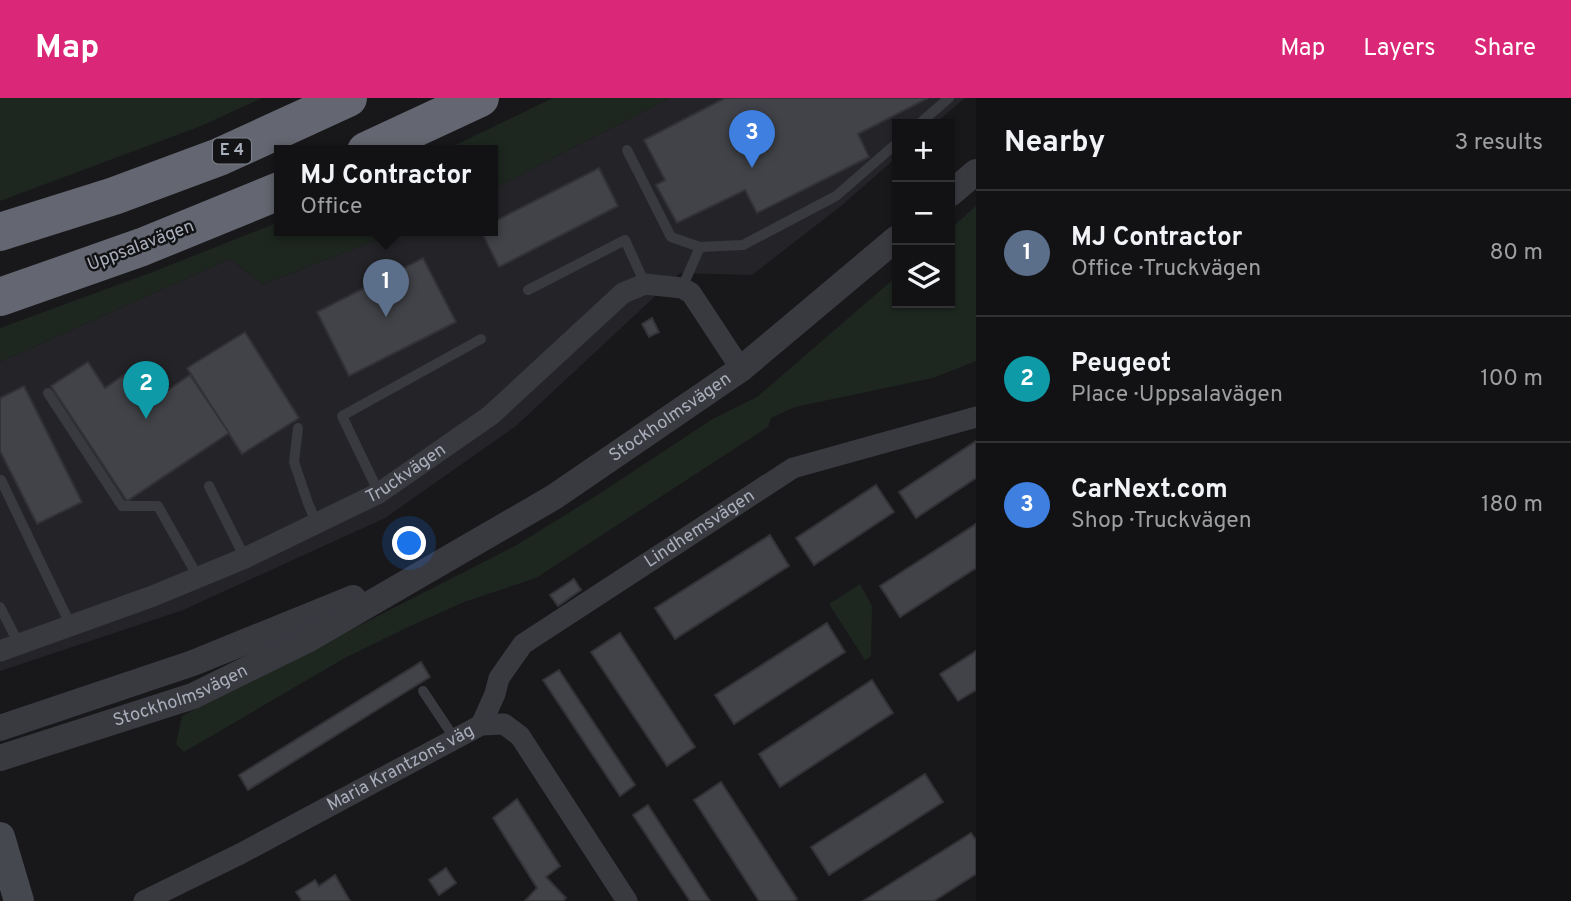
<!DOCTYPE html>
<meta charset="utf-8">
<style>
:root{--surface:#121214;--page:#1f2022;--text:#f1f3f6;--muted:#9c9ea0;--line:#313234;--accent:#db2777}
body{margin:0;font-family:Overpass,sans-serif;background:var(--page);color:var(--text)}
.controls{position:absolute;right:21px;top:21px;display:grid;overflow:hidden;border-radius:0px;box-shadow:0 2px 5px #0004}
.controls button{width:63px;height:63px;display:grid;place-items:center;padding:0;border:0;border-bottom:2px solid var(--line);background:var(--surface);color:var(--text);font:35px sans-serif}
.you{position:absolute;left:410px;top:446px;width:24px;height:24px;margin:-18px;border:5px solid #fff;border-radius:50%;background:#1a73e8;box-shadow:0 0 0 10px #1a73e833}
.badge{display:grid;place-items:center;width:46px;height:46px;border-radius:50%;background:var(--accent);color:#fff;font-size:23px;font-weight:700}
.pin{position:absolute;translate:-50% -58px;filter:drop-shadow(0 2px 4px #0008)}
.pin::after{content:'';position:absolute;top:37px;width:24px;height:21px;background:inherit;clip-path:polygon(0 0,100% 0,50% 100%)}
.popup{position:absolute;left:274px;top:47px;width:224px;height:91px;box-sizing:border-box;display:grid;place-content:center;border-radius:0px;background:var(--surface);filter:drop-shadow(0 2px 5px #0005);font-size:23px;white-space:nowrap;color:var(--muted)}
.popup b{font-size:26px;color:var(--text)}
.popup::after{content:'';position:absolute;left:50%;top:100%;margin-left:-14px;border:14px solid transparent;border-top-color:var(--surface)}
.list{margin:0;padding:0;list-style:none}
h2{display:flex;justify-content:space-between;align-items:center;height:91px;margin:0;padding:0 28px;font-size:30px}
h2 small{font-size:23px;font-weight:400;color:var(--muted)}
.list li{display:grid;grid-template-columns:46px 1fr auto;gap:21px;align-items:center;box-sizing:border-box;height:126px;padding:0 28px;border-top:2px solid var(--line)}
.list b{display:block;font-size:26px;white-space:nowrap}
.list p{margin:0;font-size:23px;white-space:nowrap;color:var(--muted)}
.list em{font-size:23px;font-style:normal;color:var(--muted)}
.icon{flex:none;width:38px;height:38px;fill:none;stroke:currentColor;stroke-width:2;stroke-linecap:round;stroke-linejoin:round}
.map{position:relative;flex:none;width:976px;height:803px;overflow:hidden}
header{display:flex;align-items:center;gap:42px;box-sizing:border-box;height:98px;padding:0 35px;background:var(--accent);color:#fff}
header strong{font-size:33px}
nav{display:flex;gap:38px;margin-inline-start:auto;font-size:24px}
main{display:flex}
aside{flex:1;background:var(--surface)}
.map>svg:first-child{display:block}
</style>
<header>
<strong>Map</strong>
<nav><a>Map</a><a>Layers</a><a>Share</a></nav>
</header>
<main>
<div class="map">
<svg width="976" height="803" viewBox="0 0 976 803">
<rect width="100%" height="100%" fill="#18181b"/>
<path fill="#242428" d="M670,0H965L934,26H897V59L841,108L752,177L680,175L516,328L385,420L183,512L0,573V264L230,161L263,186L400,133H493V91Z"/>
<g fill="#1d261f">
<path d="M0,0H262L201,28L0,103Z"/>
<path d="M553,0H670L493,91V53H443Z"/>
<path d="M976,108V263L933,280L795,309L771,320L768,329L536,480L464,504L404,531L343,561L184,654L176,646L182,618L515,448L599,396L711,322L757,299L897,178V205H950V131Z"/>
<path d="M279,124V133H400L263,186L230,161L0,264V230L150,175Z"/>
<path d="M860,486L872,508L871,558L865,562L829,506Z"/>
</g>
<g fill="#424348" stroke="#323237" stroke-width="2">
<path d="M725,0H928L858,36L869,59L757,115L745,92L677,125L656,87L665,82L644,42Z"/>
<path d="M599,70L618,108L499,169L481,133H493V124Z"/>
<path d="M423,160L456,224L349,278L317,214Z"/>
<path d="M652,220L659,234L649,239L642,226Z"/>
<path d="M245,234L299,320L242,356L187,270Z"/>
<path d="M88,264L105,290L125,276L146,307L190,277L229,335L127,403L51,288Z"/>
<path d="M24,288L82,404L37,426L0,353V300Z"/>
<path d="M976,343V380L916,420L899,394Z"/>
<path d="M876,387L894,414L814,467L796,440Z"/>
<path d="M976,426V470L900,519L880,488Z"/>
<path d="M770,437L789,468L675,541L655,510Z"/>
<path d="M574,481L581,492L558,508L550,497Z"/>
<path d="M827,525L845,554L734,626L715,597Z"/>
<path d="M620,535L695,649L667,668L591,554Z"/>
<path d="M976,553V592L958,603L940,576Z"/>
<path d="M421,564L430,579L248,692L239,677Z"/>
<path d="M559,572L635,687L620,698L543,582Z"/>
<path d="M872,582L893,615L780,689L759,656Z"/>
<path d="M925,676L943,704L829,777L811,749Z"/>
<path d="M721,684L797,801L794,803H759L694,702Z"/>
<path d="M517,701L560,768L546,779L566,800L563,803H525L537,790L493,720Z"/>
<path d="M648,707L710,803H690L633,717Z"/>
<path d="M971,735L976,742V776L934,803H863Z"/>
<path d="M446,770L456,785L439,797L429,782Z"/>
<path d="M335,777L350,803H302L296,794L315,782L319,788Z"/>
</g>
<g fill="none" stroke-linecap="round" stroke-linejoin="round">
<g stroke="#393940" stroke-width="10">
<path d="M919,26L949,0"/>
<path d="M627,52L671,139L700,149"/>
<path d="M682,190L700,149L743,147L836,98L897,45"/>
<path d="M528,192L625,142L645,186"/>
<path d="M48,295L122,408H158L198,479"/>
<path d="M298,330L294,364L308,405L316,424"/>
<path d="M1,382L71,528"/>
<path d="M209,388L245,460"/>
<path d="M379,395L342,318L481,241"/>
<path d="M0,509L19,546"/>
<path d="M423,593L455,641"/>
</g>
<g stroke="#393940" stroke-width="21">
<path id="s1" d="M0,553L153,498L245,460L379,395L491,317L623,195L645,186L682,190L691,195L741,271"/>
<path id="s2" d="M481,627L495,596L499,580L523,546L793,370L976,319"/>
<path id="s3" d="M144,803L240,756L481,627L504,626L520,638L627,803"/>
</g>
<g stroke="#393940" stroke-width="26">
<path d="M950,96L976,74"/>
<path d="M0,630L193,565L353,500"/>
<path id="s4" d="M0,660L193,598L309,541L554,399L741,271L897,140"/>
</g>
<path stroke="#464850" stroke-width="30" d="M0,739L19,803"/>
<g stroke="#646771" stroke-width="38">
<path d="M366,53L480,0"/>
<path d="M0,134L114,98L219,59L348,0"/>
<path d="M0,199L142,149L279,93"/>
</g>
</g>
<g text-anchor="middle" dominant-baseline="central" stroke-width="5" stroke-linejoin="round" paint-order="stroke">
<rect fill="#131316" stroke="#7c808a" stroke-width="2" x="213" y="40.5" width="38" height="25" rx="5"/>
<g font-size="16" font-weight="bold" fill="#a9aebb">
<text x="232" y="53">E 4</text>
</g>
<g font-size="18" fill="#a9aebb" stroke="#131316">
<text transform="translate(141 148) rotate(-21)">Uppsalavägen</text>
<text stroke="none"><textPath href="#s4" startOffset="756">Stockholmsvägen</textPath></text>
<text stroke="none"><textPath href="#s1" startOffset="444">Truckvägen</textPath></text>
<text stroke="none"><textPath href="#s2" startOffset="303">Lindhemsvägen</textPath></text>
<text stroke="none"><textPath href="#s4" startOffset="191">Stockholmsvägen</textPath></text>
<text stroke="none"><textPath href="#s3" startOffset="289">Maria Krantzons väg</textPath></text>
</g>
</g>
</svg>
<div class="controls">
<button>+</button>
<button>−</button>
<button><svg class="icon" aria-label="layers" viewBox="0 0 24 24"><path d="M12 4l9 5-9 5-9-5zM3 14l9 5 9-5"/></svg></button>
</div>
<div class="you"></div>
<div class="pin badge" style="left:386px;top:219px;background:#5c6f8a">1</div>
<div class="popup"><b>MJ Contractor</b>Office</div>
<div class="pin badge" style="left:146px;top:321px;background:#0f9aa8">2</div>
<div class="pin badge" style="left:752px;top:70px;background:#3f7fe0">3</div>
</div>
<aside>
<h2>Nearby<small>3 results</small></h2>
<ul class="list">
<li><span class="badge" style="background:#5c6f8a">1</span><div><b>MJ Contractor</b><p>Office · Truckvägen</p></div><em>80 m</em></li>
<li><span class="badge" style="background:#0f9aa8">2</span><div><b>Peugeot</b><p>Place · Uppsalavägen</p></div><em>100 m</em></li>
<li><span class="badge" style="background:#3f7fe0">3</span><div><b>CarNext.com</b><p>Shop · Truckvägen</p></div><em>180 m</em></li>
</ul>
</aside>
</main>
